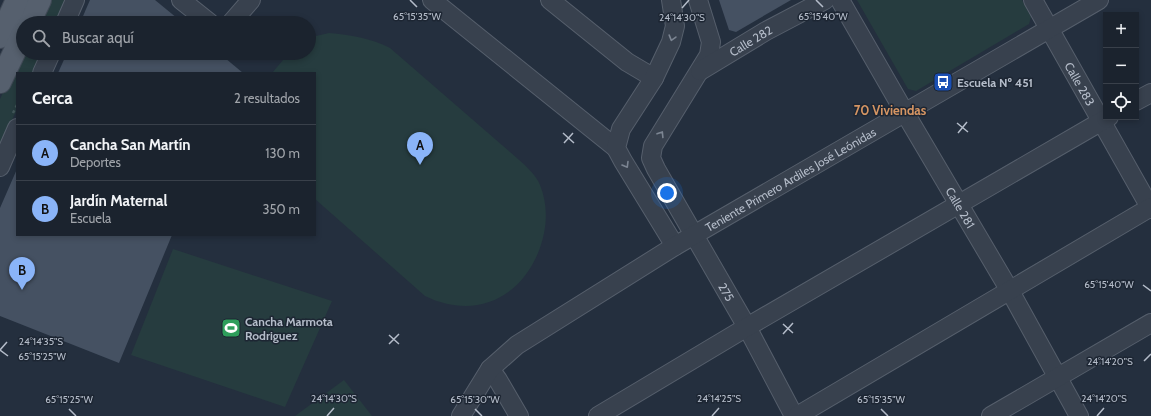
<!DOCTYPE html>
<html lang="es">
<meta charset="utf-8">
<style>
:root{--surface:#1b232e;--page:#242b36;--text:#f1f3f6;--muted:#a0a4aa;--line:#39404a;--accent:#8ab4f8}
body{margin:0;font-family:Cabin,sans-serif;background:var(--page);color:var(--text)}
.controls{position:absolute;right:12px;top:12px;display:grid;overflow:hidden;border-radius:0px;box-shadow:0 2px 6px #0003}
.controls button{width:36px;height:36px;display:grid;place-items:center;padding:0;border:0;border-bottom:1px solid var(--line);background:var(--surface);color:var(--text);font:20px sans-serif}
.you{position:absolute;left:667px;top:193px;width:14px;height:14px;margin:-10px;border:3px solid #fff;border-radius:50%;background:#1a73e8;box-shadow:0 0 0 6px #1a73e833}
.badge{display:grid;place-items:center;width:26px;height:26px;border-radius:50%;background:var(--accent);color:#111;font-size:13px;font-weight:700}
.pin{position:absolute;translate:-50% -33px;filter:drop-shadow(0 1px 2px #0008)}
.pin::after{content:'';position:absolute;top:21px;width:14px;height:12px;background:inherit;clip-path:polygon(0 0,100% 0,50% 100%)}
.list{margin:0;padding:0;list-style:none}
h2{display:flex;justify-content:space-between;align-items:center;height:52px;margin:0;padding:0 16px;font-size:17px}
h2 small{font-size:13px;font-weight:400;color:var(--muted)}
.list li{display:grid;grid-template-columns:26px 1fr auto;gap:12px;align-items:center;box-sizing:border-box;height:56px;padding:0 16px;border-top:1px solid var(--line)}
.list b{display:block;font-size:15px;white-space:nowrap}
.list p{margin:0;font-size:13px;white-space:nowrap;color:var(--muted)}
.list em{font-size:13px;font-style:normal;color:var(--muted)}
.icon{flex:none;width:22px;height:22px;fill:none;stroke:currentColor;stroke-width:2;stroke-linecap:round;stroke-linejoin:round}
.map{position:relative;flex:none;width:1151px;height:416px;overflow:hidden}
.search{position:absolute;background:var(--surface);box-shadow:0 2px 6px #0003;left:16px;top:16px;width:300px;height:44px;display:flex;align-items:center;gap:10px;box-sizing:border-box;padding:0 14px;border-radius:22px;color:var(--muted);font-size:15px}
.panel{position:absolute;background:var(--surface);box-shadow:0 2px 6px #0003;left:16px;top:72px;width:300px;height:164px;border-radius:0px}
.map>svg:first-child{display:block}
</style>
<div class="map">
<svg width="1151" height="416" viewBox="0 0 1151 416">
<rect width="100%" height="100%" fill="#242f3e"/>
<g fill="#263c3f">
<path d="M46,0H67L57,23H36Z"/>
<path d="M857,0H1022L1031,17L1029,24L916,91L908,89Z"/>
<path d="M329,33C350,35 371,38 390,48L518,159C526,166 536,175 540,185C549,207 547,231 538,253C518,301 472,319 425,296L315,199V73H272L289,53H309V39L316,36Z"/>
<path d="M23,50V53H43L34,73H17V109L0,147V99Z"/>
<path d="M173,249L332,301L285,407L131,355Z"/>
<path d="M344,380L372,416H295Z"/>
</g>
<g fill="#455162">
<path d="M90,0H155L183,23H80Z"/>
<path d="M719,0H791L736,32L729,30Z"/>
<path d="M67,53H219L243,73H58Z"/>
<path d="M17,169V235H172L119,363L0,316V208Z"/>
</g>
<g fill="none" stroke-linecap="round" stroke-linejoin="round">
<defs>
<g id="minor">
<path d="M181,0L210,23"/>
<path d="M432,0L616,148"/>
<path d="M550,0L627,62L654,78"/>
<path d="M671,0L675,26L671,42L654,78L621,129L616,148L623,161L675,246"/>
<path id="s1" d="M698,0L711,42L709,55L653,146L651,158L656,169L747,327L794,416"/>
<path id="s2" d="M840,0L905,113L1010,291L1079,416"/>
<path id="s3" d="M1033,0L1151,209"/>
<path d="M65,23L75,0"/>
<path d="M231,23L251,0"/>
<path id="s4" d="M700,71L766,31L825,0"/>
<path d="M42,73L51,53"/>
<path d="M1136,101L1151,93"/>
<path d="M0,167L17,128"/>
<path d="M490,369L498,380L519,416"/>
<path id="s5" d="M461,416L490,369L517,345L675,246L1099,0"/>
<path d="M598,416L747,327L1109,117"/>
<path d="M797,416L1151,207"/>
<path d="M991,416L1151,323"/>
</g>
<g id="major">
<path d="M29,23L40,0"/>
<path d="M0,37L17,0"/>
<path d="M0,82L23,34"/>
</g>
</defs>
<use href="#minor" stroke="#565f6c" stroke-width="20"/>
<use href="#major" stroke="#414a57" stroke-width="24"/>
<path stroke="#44595c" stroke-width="2.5" stroke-dasharray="3 3" stroke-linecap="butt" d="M13,113L17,105"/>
<use href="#minor" stroke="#38414e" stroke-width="18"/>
<use href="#major" stroke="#56606e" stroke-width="22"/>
</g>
<defs><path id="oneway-chevron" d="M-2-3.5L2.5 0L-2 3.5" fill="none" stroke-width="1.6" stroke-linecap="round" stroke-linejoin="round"/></defs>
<g stroke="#7c8592">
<use href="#oneway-chevron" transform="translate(672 38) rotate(106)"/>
<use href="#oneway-chevron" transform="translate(661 134) rotate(-58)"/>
<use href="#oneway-chevron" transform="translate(626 165) rotate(59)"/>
</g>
<path fill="none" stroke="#b4bcc9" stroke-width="1.5" d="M410,0L417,7M816,0L823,7M682,8L689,0M957,123L968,132M563,133L574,143M958,133L967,122M564,143L573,133M1143,285L1151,291M783,324L793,333M783,334L793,323M389,335L399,344M389,344L399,334M0,350L8,356M0,350L7,342M1144,361L1151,354M69,409L76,416M475,409L482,416M881,409L888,416M327,416L334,408M712,416L719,408M1097,416L1104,408"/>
<defs>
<symbol id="bus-square" viewBox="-11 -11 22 22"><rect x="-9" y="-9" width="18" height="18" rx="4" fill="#1a4fb4" stroke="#1d2633"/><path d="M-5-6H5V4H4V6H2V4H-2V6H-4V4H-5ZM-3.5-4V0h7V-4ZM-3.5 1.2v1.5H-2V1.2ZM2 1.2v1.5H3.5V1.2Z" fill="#fff"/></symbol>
<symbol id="stadium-square" viewBox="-11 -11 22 22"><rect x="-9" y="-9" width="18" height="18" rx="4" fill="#2e9e5b" stroke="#1d2633"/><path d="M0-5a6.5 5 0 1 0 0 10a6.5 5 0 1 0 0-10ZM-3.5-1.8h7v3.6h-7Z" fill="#fff"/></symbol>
</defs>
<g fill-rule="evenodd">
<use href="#bus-square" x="932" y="71" width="22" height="22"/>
<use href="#stadium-square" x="220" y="317" width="22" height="22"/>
</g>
<g text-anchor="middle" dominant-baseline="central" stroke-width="3" stroke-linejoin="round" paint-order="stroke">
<g font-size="12" fill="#b4bcc9" stroke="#1d2633">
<text stroke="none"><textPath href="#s4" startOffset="59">Calle 282</textPath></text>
<text stroke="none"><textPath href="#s3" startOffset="96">Calle 283</textPath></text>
<text stroke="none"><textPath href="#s5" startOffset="411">Teniente Primero Ardiles José Leónidas</textPath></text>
<text stroke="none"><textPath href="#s2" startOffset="240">Calle 281</textPath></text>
<text stroke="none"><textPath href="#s1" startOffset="330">275</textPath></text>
</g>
<g font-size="12" font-weight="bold" fill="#b4bcc9" stroke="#1d2633" text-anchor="start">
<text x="957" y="82">Escuela Nº 451</text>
<text x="245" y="321">Cancha Marmota<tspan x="245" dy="14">Rodriguez</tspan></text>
</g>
<g font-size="13" font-weight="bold" fill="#d59563" stroke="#1d2633">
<text x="890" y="110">70 Viviendas</text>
</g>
</g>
<g font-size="10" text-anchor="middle" fill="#b4bcc9" stroke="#1d2633" stroke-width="3" stroke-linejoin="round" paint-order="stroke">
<text x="417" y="20">65°15'35"W</text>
<text x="823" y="20">65°15'40"W</text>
<text x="682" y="21">24°14'30"S</text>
<text x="1109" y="288">65°15'40"W</text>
<text x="41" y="345">24°14'35"S</text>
<text x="42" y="360">65°15'25"W</text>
<text x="1110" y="365">24°14'20"S</text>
<text x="334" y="402">24°14'30"S</text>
<text x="719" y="402">24°14'25"S</text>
<text x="1104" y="402">24°14'20"S</text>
<text x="69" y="403">65°15'25"W</text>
<text x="475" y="403">65°15'30"W</text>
<text x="881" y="403">65°15'35"W</text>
</g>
</svg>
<div class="controls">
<button>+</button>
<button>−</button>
<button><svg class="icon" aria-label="locate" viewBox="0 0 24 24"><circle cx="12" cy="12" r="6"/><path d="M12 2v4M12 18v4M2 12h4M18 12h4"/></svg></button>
</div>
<div class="you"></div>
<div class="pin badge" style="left:420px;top:165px">A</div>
<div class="pin badge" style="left:22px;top:290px">B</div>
<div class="search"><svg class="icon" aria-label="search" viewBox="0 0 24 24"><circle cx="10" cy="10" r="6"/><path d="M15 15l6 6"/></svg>Buscar aquí</div>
<section class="panel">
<h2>Cerca<small>2 resultados</small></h2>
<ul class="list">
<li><span class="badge">A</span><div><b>Cancha San Martín</b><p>Deportes</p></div><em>130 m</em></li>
<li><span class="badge">B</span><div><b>Jardín Maternal</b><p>Escuela</p></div><em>350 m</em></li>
</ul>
</section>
</div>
